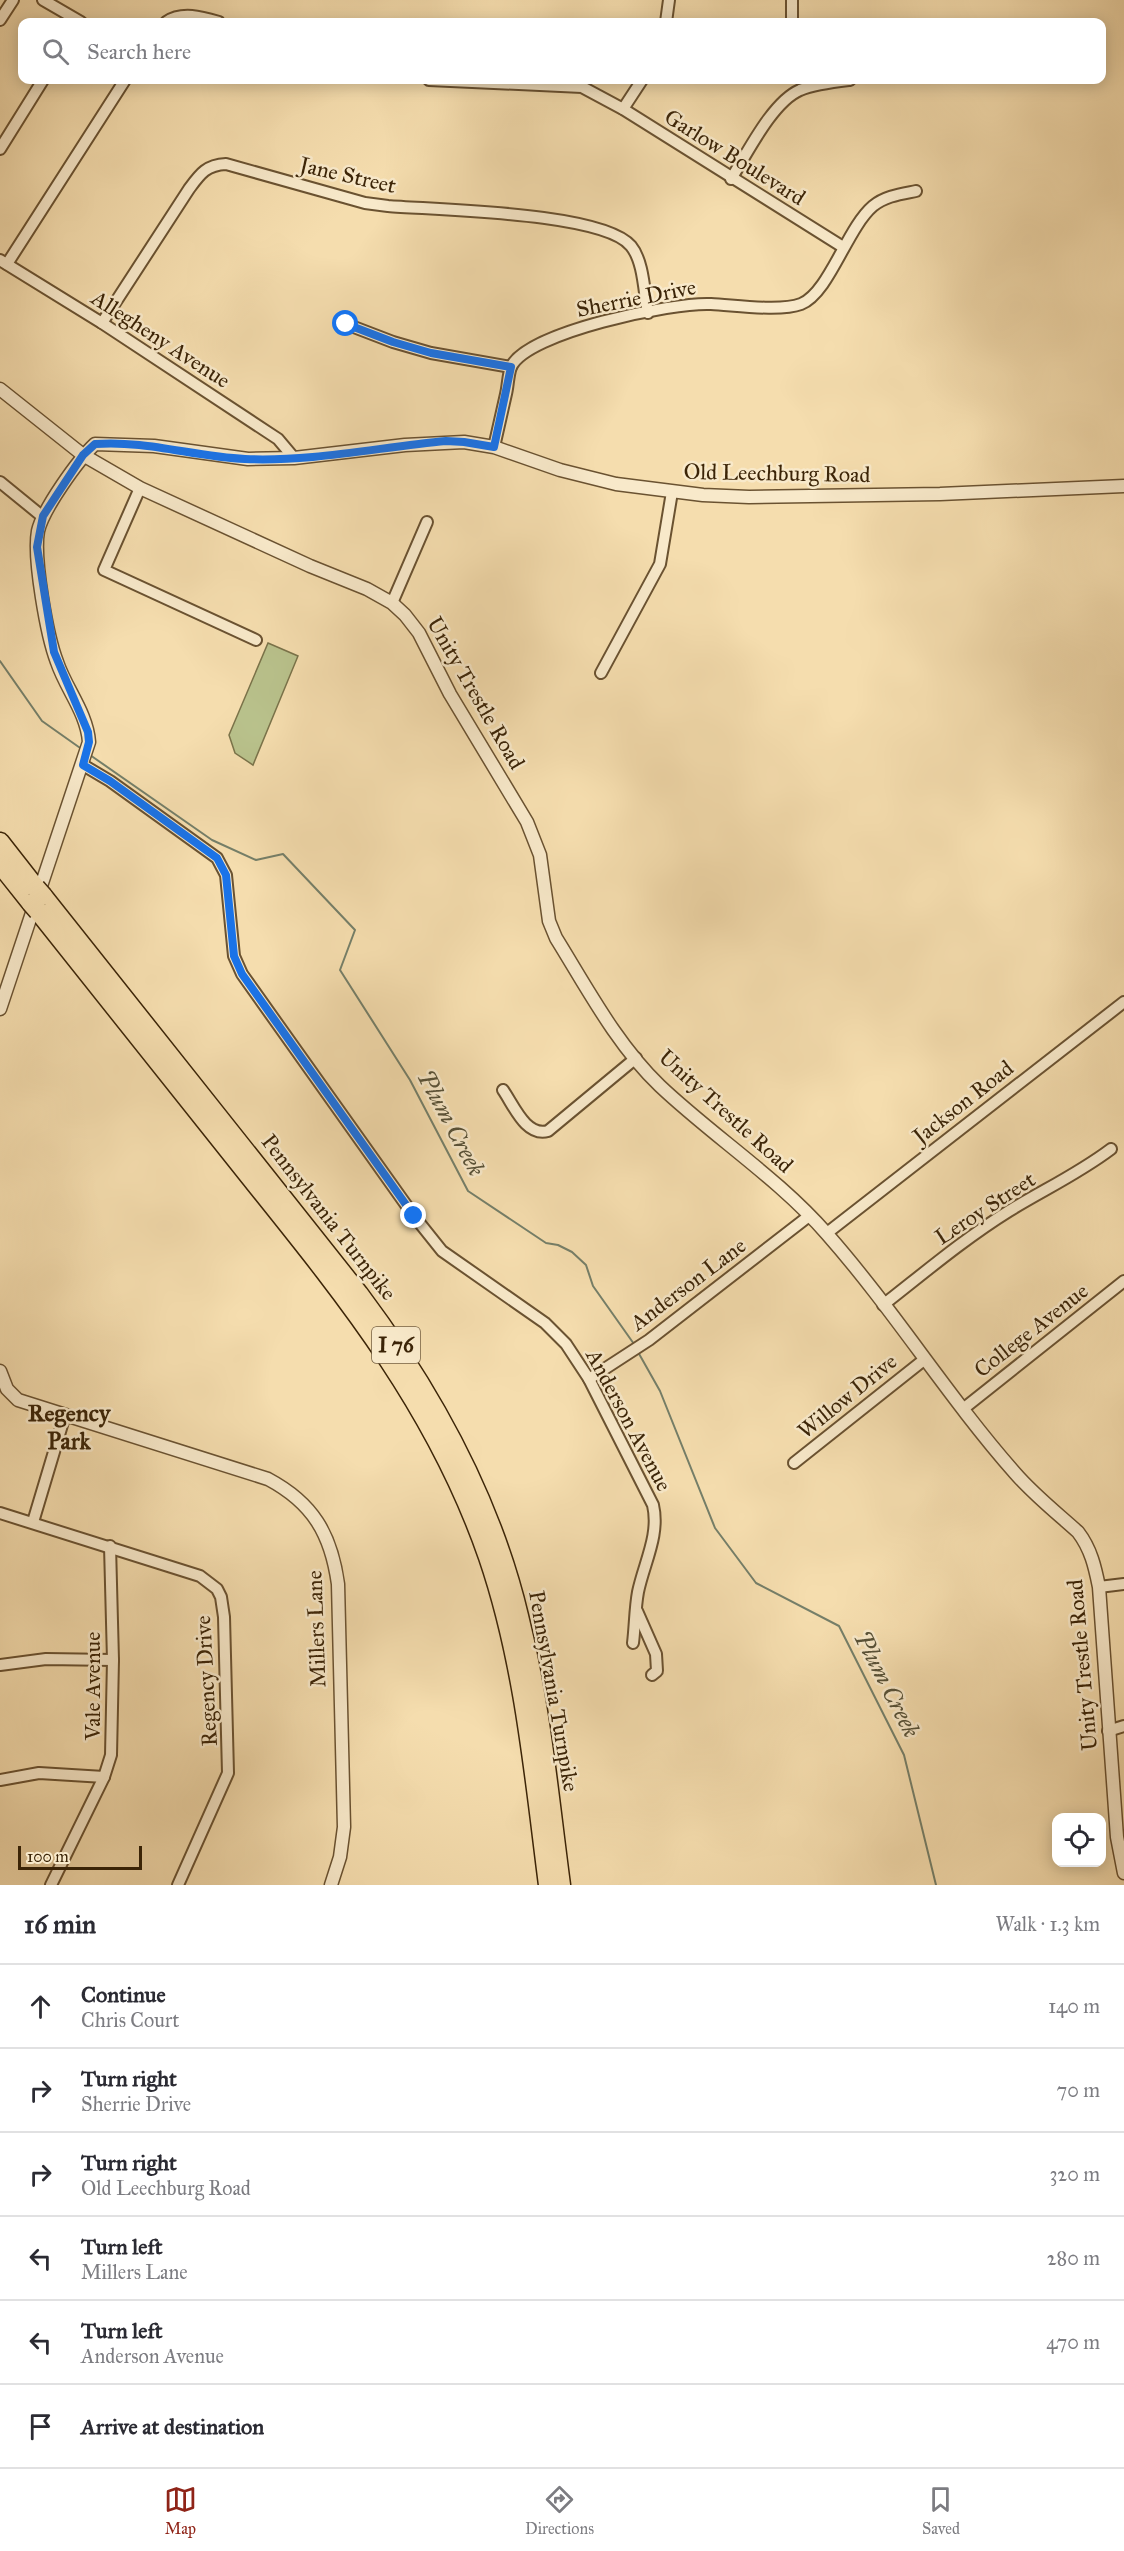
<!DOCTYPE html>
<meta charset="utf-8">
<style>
:root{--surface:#fff;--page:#f2f2f3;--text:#2b2b33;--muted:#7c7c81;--line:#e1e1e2;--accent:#8f2418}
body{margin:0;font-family:"IM FELL Great Primer",serif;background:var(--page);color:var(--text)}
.controls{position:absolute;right:18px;bottom:18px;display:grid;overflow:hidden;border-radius:12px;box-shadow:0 3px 15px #0003}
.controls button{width:54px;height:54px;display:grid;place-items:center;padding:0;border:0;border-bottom:2px solid var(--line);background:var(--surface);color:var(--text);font:30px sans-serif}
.scale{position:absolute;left:18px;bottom:15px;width:124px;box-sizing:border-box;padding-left:6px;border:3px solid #3b2407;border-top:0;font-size:16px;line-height:21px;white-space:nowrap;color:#3b2407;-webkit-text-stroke:4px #f8e9ca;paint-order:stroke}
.stop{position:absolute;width:18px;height:18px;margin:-14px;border:4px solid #1a73e8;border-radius:50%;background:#fff}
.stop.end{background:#1a73e8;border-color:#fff;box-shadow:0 2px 6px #0008}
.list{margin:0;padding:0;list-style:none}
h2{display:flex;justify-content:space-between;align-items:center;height:78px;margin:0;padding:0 24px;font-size:26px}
h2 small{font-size:20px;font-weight:400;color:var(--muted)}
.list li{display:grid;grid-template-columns:39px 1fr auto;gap:18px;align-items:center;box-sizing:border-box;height:84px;padding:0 24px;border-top:2px solid var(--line)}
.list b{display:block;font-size:22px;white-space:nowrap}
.list p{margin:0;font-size:20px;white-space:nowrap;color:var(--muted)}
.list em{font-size:20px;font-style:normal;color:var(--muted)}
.icon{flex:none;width:33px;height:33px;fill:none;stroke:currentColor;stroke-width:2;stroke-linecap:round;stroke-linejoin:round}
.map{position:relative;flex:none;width:1124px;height:1885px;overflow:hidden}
.search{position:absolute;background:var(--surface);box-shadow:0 3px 15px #0003;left:18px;right:18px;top:18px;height:66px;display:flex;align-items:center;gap:15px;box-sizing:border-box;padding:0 21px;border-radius:12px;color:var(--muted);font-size:22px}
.sheet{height:582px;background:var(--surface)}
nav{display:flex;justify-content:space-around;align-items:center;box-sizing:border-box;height:84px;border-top:2px solid var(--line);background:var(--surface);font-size:16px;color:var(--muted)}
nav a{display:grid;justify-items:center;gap:3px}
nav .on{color:var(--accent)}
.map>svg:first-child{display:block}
</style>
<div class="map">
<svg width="1124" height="1885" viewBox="0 0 1124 1885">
<rect width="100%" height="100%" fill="#f5ddae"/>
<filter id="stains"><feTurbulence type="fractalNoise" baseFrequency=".00333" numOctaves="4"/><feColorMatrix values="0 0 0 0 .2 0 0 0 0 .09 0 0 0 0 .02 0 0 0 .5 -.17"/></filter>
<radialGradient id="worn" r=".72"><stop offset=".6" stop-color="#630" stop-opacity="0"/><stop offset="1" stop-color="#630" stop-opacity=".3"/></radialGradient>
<path fill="#b9c28c" stroke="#7a734a" stroke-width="1.5" d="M268,643L298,656L253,765L235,753L229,735Z"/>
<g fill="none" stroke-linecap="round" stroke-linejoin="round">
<g stroke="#757f69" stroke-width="2">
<path d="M0,661L42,721L83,750"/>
<path d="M90,755L212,840L256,860L283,854L355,930L340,970L410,1080L468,1191L546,1243L558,1245L572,1252L586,1265L593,1286L634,1344"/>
<path d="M638,1352L660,1391L715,1528L756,1583L839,1626L904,1755L936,1885"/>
</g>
<defs>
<g id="minor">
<path d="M43,0L81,22"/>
<path d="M0,20L13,0"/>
<path d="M166,22C182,11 202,17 219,22"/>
<path d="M666,22L669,0"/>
<path d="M792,22V0"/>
<path d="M429,80L582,87L623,109L843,247"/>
<path d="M623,109L642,80"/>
<path d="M0,149L43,80"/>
<path d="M731,179C747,154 772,102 800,90C815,84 833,82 850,80"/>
<path d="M0,260L102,323L278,439L294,458"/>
<path d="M7,264L125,80"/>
<path d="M102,323L189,189C200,174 206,165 226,164L365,203L388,206C436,210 603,212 631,246C644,262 644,293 648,313"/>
<path d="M346,324L393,342L431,353L511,367"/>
<path d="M494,447C498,430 502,412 506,394C508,386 508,375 511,367C527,332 673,302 711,304C734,305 780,312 801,304C829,293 847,228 873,206C885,196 901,194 916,191"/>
<path d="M0,482L43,517"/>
<path d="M140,488L104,570L256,640"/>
<path d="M392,603L427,522"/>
<path d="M601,673L660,564L672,492"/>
<path d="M83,765L110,781L217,858L226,875L234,956L242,974L414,1216L442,1251L545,1323L566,1344L589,1379L653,1505C660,1535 644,1563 638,1592C635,1608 635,1627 633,1643"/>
<path d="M503,1090C514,1106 526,1137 548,1131L636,1058"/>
<path d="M827,1233L1124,1002"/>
<path d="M883,1305C924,1273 964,1239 1009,1211C1043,1190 1078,1174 1111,1149"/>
<path d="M589,1379L649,1340L809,1216"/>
<path d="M963,1409L1124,1281"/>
<path d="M794,1463L925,1359"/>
<path d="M0,1513L200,1576L217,1589L221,1597L224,1617L228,1773L178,1885"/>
<path d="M33,1522L65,1415"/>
<path d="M1099,1587L1124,1584"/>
<path d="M637,1611L656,1654L657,1671L652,1675"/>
<path d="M0,1665L46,1659L113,1660"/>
<path d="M1108,1731L1124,1726"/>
<path d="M0,1780L39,1773L104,1777"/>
<path d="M51,1885L104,1777L111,1755L113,1660L110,1546"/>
</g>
<g id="tertiary">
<path d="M0,389L83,455L140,488L310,566L367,589L392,603L405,615L419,633L450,694L527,822L540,855L549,921L556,938C587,988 617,1045 660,1086C714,1137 778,1178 827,1234C894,1310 948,1397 1015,1473C1034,1495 1057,1513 1078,1532C1091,1549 1095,1567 1099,1587L1117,1837L1124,1873"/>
<path d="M0,1009L89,742C87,713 66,689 57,662C47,636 33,558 38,531C43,509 78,460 95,444L154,446L248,459L294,458L405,445L464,442L494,447L560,470L616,484L703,495L749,497L940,494L1124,486"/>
<path d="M0,1371L7,1389L18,1400L268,1479C313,1503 331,1534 338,1584L344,1827L340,1857L331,1885"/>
</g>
<g id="motorway">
<path d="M0,842L36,888"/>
<path d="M0,864L31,903"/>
<path d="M43,896L359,1294C431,1390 491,1498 519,1616C541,1704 549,1795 561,1885"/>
<path d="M38,911C108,1000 179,1088 249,1176C347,1298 436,1407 488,1557C524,1662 534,1776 548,1885"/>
</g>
</defs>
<use href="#minor" stroke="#6a5231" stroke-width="14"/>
<use href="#tertiary" stroke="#6a5231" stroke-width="15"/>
<use href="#motorway" stroke="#3b2407" stroke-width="21"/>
<use href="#minor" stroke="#f8e9ca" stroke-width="10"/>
<use href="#tertiary" stroke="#f8e9ca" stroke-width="12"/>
<use href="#motorway" stroke="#f5ddae" stroke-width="18"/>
<defs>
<g id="motorway-bridge">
<path d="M36,888L43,896"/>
<path d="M31,903L38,911"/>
</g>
</defs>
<use href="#motorway-bridge" stroke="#3b2407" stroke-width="21" stroke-linecap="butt"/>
<use href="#motorway-bridge" stroke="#f5ddae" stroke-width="18"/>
</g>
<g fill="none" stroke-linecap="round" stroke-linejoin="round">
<path stroke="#1a73e8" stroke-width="8" d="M346,324L393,342L431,353L511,367L494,447L464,442L446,441C380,447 312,462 245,459C195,457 146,440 95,444L83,455L43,516L37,547L54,652L88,732L89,742L83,765L110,781L217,858L226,875L234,956L242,974L414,1216"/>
</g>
<g text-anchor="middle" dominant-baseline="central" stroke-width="5" stroke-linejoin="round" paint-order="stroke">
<rect fill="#f8e9ca" stroke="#745f42" stroke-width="1.5" x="372" y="1327" width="48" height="36" rx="4.5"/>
<g font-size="21" font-weight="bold" fill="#3b2407">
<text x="396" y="1345">I 76</text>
</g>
<g font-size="22" fill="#3b2407" stroke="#f8e9ca">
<text transform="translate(735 157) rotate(32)">Garlow Boulevard</text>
<text transform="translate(348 175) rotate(13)">Jane Street</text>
<text transform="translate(636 298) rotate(-11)">Sherrie Drive</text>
<text transform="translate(161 339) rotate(33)">Allegheny Avenue</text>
<text transform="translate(777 473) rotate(1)">Old Leechburg Road</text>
<text transform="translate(476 693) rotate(60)">Unity Trestle Road</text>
<text transform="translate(963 1102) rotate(-38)">Jackson Road</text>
<text transform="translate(726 1111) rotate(42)">Unity Trestle Road</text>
<text transform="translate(985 1208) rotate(-33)">Leroy Street</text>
<text transform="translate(329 1217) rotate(52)">Pennsylvania Turnpike</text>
<text transform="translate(688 1284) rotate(-37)">Anderson Lane</text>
<text transform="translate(1031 1330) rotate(-38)">College Avenue</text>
<text transform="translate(847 1396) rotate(-39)">Willow Drive</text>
<text transform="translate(629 1420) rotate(62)">Anderson Avenue</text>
<text transform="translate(316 1629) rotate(-92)">Millers Lane</text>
<text transform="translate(1082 1665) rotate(-95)">Unity Trestle Road</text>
<text transform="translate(206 1681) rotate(-93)">Regency Drive</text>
<text transform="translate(92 1686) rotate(-90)">Vale Avenue</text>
<text transform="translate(554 1691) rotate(80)">Pennsylvania Turnpike</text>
</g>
<g font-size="24" font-style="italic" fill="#585238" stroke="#f8e9ca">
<text transform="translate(451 1123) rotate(62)">Plum Creek</text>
<text transform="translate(887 1684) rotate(63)">Plum Creek</text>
</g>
<g font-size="24" font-weight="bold" fill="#3b2407" stroke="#f8e9ca">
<text x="69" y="1413">Regency<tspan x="69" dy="28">Park</tspan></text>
</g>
</g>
<rect width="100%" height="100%" filter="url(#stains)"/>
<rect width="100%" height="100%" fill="url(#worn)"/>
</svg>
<div class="controls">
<button><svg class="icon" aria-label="locate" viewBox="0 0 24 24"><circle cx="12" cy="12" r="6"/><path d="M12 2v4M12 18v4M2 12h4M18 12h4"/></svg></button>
</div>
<div class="scale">100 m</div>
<div class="stop" style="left:346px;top:324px"></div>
<div class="stop end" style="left:414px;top:1216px"></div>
<div class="search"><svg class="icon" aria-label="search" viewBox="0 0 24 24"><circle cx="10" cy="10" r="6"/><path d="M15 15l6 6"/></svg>Search here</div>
</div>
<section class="sheet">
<h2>16 min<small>Walk · 1.3 km</small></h2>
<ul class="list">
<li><svg class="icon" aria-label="ahead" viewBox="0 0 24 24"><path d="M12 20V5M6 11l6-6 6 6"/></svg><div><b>Continue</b><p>Chris Court</p></div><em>140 m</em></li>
<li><svg class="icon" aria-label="right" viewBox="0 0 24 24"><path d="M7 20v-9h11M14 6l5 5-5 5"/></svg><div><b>Turn right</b><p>Sherrie Drive</p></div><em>70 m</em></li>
<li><svg class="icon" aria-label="right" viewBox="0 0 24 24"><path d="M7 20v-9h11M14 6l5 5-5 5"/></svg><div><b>Turn right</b><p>Old Leechburg Road</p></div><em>320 m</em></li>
<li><svg class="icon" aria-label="left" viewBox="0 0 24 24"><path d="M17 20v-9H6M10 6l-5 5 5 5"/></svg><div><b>Turn left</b><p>Millers Lane</p></div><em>280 m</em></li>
<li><svg class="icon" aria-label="left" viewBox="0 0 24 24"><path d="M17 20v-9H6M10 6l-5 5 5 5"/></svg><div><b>Turn left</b><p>Anderson Avenue</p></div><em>470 m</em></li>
<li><svg class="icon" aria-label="arrive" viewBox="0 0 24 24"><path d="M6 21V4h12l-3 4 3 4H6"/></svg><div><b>Arrive at destination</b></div></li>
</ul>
</section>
<nav>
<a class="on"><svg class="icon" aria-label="map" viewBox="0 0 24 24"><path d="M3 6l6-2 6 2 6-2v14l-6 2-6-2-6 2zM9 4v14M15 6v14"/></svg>Map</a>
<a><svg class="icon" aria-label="directions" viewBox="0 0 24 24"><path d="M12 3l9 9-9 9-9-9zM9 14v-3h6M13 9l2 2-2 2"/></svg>Directions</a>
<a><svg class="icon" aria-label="saved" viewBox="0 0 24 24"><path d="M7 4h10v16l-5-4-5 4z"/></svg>Saved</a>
</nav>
